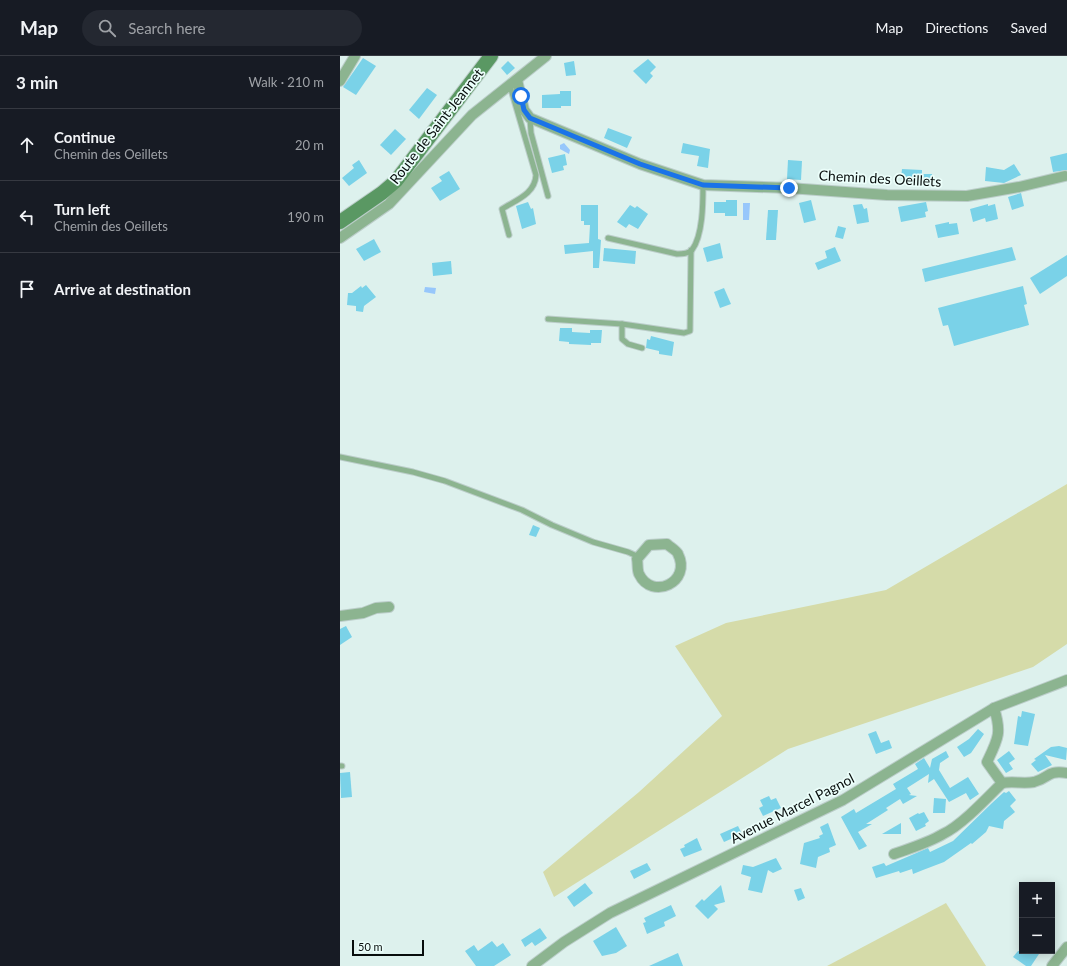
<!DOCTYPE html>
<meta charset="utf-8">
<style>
:root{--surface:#171b24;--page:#242831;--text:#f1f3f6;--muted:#9ea1a6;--line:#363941}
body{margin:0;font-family:Lato,sans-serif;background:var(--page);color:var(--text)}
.controls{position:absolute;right:12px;bottom:12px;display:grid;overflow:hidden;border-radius:0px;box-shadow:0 2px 10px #0003}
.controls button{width:36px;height:36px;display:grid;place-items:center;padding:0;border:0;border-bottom:1px solid var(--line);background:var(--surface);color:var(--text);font:20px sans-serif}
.scale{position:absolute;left:12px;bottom:10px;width:72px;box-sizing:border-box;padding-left:4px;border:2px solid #070d0c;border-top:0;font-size:11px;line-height:14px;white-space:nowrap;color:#070d0c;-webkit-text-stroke:3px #ebfefa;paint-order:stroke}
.stop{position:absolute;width:12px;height:12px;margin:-9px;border:3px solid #1a73e8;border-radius:50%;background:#fff}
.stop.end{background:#1a73e8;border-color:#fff;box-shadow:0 1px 4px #0008}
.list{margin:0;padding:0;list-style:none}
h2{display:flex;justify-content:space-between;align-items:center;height:52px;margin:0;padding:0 16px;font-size:17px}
h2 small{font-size:13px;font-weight:400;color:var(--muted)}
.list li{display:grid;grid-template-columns:26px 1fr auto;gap:12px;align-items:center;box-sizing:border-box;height:72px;padding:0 16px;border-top:1px solid var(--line)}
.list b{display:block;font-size:15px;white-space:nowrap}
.list p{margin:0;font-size:13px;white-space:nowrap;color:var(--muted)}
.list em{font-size:13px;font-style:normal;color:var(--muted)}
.icon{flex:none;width:22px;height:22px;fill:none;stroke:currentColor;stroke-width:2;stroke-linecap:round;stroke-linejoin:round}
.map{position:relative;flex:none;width:727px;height:910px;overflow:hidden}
header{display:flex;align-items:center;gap:24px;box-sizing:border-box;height:56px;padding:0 20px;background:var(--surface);border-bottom:1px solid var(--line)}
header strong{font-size:19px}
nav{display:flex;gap:22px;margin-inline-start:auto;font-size:14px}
.search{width:280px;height:36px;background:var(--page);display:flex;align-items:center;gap:10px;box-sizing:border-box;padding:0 14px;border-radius:22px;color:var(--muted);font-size:15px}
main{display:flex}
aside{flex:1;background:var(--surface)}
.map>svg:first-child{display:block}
</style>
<header>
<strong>Map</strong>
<div class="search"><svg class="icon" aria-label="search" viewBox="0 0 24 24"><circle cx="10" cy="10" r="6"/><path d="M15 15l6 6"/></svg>Search here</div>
<nav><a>Map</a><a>Directions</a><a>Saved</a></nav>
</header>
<main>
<aside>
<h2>3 min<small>Walk · 210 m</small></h2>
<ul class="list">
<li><svg class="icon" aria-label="ahead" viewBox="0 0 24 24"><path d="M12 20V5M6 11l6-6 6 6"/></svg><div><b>Continue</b><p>Chemin des Oeillets</p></div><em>20 m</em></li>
<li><svg class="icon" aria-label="left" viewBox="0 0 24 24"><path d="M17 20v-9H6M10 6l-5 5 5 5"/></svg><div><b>Turn left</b><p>Chemin des Oeillets</p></div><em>190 m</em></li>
<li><svg class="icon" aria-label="arrive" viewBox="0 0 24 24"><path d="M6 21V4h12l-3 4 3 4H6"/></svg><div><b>Arrive at destination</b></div></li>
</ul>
</aside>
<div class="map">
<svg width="727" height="910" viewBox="0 0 727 910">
<rect width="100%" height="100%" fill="#ddf1ed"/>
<g fill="#d5dba9">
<path d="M727,428V588L693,611L448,693L214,841L203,816L299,736L382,660L335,590L386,567L546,534Z"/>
<path d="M606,847L646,910H487Z"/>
</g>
<g fill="#97c7fb">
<path d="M224,87L230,94L229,98L220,93V89Z"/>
<path d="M403,147H410L409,164H403Z"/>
<path d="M85,231L96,232L95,238L84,236Z"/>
</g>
<g fill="#7ad2e8">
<path d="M23,2L36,10L16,39L3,31Z"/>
<path d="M308,3L316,11L310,17L313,20L306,28L293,15Z"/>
<path d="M168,5L175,12L167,19L161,12Z"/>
<path d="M234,5L236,19L226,20L224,7Z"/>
<path d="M87,32L97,39L79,63L69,54Z"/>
<path d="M220,35H231V50H221V52H202V39L220,38Z"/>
<path d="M268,72L292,81L287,92L264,82Z"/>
<path d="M55,73L66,83L51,99L40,89Z"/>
<path d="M343,87L370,93L368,112L357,110L359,100L341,97Z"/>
<path d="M727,97V114L713,116L710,101Z"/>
<path d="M225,98L227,109L223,110L224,114L212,117L208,102Z"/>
<path d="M19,104L27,117L9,130L2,122L14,112L12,109Z"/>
<path d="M448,104L462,105L461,124L447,123Z"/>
<path d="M674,108L681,119L664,127L645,125L646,111L664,114Z"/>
<path d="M562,113L582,114V118H592L591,131L572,130V124L561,123Z"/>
<path d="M109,115L120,133L100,145L91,132L102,125L99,121Z"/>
<path d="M681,137L684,150L672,154L668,141Z"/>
<path d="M386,144H397V160H385V157H374V146H386Z"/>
<path d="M471,144L476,164L464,167L459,147Z"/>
<path d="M188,146L191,153L193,152L196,168L182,173L176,150Z"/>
<path d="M586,146L588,155L585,156L586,161L561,166L558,151Z"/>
<path d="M522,148L524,153L527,152L529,166L517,168L513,149Z"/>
<path d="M648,148V150L655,148L658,163L646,166L645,162L633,166L630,153Z"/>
<path d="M241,149H258V183L261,184L259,212H253V195L225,198L224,189L249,187L250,169H244V165H241Z"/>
<path d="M290,149L295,152L297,150L308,158L298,173L289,168L286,172L277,166Z"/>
<path d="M428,154H438L436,184H426Z"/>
<path d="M609,166V168L617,167L619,178L598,182L595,169Z"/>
<path d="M498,170L506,172L503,183L495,181Z"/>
<path d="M34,183L41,196L24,205L16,193Z"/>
<path d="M380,187L383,202L367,206L363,192Z"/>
<path d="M495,191L501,205L478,214L475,207L487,202L485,195Z"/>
<path d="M672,191L676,204L585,226L582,213Z"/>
<path d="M264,192L296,195L295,208L263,205Z"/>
<path d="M727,199V220L700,238L690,222Z"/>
<path d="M111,205L112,218L93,220L92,207Z"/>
<path d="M26,229L36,241L24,250L23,256L16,255V250L7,249L8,237H12L21,230L22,232Z"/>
<path d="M683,230L687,248L684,249L689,269L614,290L608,269L603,270L598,252Z"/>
<path d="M384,232L391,248L380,252L374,236Z"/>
<path d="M220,272H232V276L250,277V274H262L261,287H251V289L229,288V286L219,285Z"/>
<path d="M311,280L334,286L332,300L319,298V295L306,292L307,283L310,284Z"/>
<path d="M193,469L200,472L196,481L189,479Z"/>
<path d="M6,570L12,581L0,589V573Z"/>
<path d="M682,655L695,658L688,690L674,688L678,660L681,661Z"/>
<path d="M638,673L644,678L631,697L624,701L617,691L629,683Z"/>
<path d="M536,675L541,687L549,684L552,692L536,698L528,678Z"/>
<path d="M719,690L727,692L726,704L705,699L712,709L698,716L691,708L696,704L694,703L711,691Z"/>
<path d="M606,695L609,701L600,707L599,714L610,732L628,721L639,738L630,744L626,737L609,746L594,723L588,727L589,718L567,732L571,738L569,739L577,740L563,748L560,743L546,752L548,754L526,768H532L518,776L527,790L519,794L501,761L514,753L516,757L556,733L553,728L578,713L575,708L584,702L590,712L592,703Z"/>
<path d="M669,695L675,703L669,707L673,713L666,717L657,704Z"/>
<path d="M10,716L12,741L1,742L0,717Z"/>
<path d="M669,735L676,744L670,750L675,756L664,765L663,773L649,770L646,776L632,788L631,787L604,806L583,814L573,818L572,813L560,817L559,815L536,822L532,811L544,807L546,810L588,792L590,796L613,785L652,747L664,736L666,737Z"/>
<path d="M429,740L431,744L436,742L441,752L423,760L419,752L423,750L420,744Z"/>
<path d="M594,742L606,743L605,757H593Z"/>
<path d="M584,756L589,765L585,768L586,770L576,775L569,762L578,757L579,758Z"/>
<path d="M488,767L496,789L489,792L490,796L478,801L476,812L460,808L464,787L480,782L479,780L483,778L480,771Z"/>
<path d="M561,767V778H542Z"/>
<path d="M398,770L402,778L384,786L380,778Z"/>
<path d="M357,782L362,794L344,801L340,793L345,791L344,789Z"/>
<path d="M436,802L442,813L433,817L428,814L422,837L408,834L411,821L401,818L403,809L413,811Z"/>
<path d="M307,807L311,814L294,823L290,815Z"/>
<path d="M245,827L253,837L234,851L227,841Z"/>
<path d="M381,829L385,846L374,849L378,853L368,863L355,850L362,843L364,845Z"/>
<path d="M461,832L465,842L458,845L454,834Z"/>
<path d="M331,849L336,860L324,866L325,870L307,878L303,867L306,866L304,862Z"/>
<path d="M276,871L287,890L276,897L262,900L253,885Z"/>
<path d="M200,872L207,882L195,890L192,886L185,891L181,884Z"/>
<path d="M152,885L157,891L163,887L171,899L154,910H136L125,895L134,889L138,895Z"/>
<path d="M678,895H701L691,910H686L673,901Z"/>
<path d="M338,897L343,910H309Z"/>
</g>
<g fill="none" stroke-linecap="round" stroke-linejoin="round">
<defs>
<g id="lane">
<path d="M190,62L191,77L208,140"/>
<path d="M169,179L162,153C176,144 195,138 196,119L170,30"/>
<path d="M268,182L337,198C342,198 348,198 352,194C363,179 363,147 363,129"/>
<path d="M208,263L282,268"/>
<path d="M302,292L288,288L282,283V268L344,277L350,275L351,194"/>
<path d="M0,401L73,416L105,425L182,454L212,469L253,486L288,496L299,501"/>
<path d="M0,710H2"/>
</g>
<g id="street">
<path d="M177,24L184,54L190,62L300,108L363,129L449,132L547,139L627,140L679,131L725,120"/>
<path d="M0,25L15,0"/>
<path d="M0,182L49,148L132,59L206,0"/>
<path d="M327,488C330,491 337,495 338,498C352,526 312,545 299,518C297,514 298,507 297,503L309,489Z"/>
<path d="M0,560L23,557L36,552L49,551"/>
<path d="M662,727C673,725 684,728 694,726C710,722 706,714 727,717"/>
<path d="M554,798C571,792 588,787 603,778C622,769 647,742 662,727L647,706C658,683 662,677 654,652"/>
<path d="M192,910L224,886L270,857L503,744L654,652L727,624"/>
<path d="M712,910L727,891"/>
</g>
<path id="secondary" d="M0,166L42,137L56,125L151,0"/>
</defs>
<use href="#lane" stroke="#bbcdc9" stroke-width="7"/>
<use href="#street" stroke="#bbcdc9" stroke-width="12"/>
<use href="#secondary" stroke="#bbcdc9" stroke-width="16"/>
<use href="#lane" stroke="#8cb490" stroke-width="5"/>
<use href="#street" stroke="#8cb490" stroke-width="10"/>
<use href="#secondary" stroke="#5a9863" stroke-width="14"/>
</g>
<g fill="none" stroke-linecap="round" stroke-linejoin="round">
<path stroke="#1a73e8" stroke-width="5" d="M181,40L184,54L190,62L300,108L363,129L449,132"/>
</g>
<g text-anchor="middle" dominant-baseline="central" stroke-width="3.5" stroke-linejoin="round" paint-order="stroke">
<g font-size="14" fill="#070d0c" stroke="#ebfefa">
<text transform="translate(96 70) rotate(-52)">Route de Saint-Jeannet</text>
<text transform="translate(540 122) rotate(3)">Chemin des Oeillets</text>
<text transform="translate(452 752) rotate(-27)">Avenue Marcel Pagnol</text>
</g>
</g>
</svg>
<div class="controls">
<button>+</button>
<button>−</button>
</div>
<div class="scale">50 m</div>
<div class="stop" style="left:181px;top:40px"></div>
<div class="stop end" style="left:449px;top:132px"></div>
</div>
</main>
